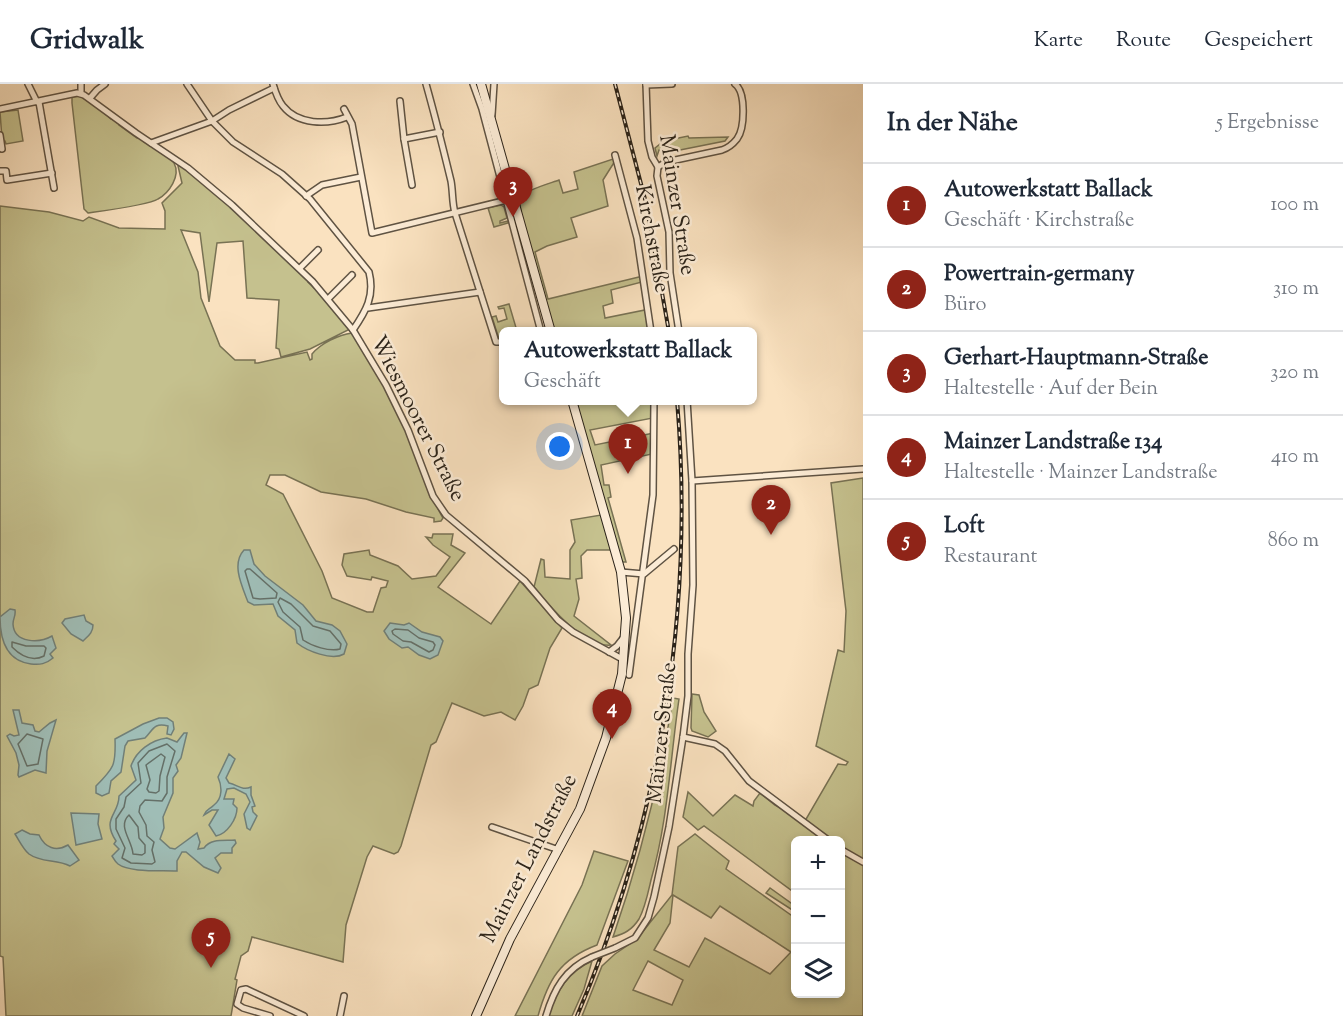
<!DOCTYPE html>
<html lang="de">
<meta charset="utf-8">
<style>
:root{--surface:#fff;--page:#f2f2f3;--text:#1f2937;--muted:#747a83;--line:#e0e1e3;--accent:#8f2418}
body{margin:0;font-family:"Sorts Mill Goudy",serif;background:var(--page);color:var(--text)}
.controls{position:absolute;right:18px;bottom:18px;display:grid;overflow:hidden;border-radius:9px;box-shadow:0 3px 9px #0003}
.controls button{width:54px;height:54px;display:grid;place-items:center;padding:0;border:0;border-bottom:2px solid var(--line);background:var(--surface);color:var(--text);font:30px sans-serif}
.you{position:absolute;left:560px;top:363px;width:21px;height:21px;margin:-15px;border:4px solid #fff;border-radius:50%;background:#1a73e8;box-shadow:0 0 0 9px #1a73e833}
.badge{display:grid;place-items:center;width:39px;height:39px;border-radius:50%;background:var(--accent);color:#fff;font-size:20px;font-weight:700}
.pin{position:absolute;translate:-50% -50px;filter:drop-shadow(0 2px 3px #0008)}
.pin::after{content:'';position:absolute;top:32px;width:21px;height:18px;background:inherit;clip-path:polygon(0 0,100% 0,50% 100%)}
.popup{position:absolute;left:499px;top:243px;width:258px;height:78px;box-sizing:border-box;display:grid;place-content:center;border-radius:9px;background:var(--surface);filter:drop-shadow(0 2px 4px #0005);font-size:20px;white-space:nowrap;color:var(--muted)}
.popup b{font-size:22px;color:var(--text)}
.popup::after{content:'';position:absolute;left:50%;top:100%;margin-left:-12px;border:12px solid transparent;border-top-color:var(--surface)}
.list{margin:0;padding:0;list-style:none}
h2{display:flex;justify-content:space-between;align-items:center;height:78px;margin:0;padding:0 24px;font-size:26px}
h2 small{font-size:20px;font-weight:400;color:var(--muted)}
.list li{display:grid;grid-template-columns:39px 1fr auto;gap:18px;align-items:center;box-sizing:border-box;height:84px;padding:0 24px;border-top:2px solid var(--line)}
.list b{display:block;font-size:22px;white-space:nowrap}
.list p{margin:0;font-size:20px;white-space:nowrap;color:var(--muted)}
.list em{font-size:20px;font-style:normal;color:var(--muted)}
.icon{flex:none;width:33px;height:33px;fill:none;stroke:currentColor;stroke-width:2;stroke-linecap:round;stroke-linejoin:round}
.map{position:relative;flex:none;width:863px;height:932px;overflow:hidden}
header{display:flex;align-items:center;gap:36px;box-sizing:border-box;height:84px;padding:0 30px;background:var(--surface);border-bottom:2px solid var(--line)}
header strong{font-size:28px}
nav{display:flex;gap:33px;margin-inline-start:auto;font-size:21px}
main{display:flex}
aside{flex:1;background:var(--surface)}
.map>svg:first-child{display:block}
</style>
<header>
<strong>Gridwalk</strong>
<nav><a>Karte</a><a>Route</a><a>Gespeichert</a></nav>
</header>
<main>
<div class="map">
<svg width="863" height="932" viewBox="0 0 863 932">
<rect width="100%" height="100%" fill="#fae2c0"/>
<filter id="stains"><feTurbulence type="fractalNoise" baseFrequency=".00333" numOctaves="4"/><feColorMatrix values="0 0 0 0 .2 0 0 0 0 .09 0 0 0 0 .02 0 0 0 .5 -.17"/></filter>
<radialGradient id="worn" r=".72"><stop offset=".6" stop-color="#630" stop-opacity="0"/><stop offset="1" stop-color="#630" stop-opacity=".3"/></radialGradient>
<g fill="#c5c18e" stroke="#787254" stroke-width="1.5" fill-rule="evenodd">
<path d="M80,12L99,24L111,35L118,37L119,41L137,54L143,55L144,58C154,65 169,70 174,79C181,92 169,109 158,115C149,121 102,127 88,129L84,125L72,19V13Z"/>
<path d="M18,26L23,57L6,60L5,57L2,55L0,28Z"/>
<path d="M688,52L689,54L728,53L725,57L675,67L659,66L657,72L655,64L664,57Z"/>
<path d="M613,75L615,77L603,96L608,122L571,134L577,153L547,162L535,168L548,215L643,192L642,198L611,206L613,219L603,222L605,234L645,226L649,247H554C548,227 514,125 521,113C525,106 551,99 559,96L563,109L578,105L574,88Z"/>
<path d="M180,79L230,122L309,196L308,198L314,204H317L350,245L310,265L281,273L279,265L276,264L279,216L247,214L243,157L217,159L209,218L200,149L181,146L198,188L201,214L220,262L235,276H255V279H258L307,268L310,276L312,275V270C321,259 339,251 352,249C370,278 389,307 403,339C417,370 425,404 443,434L441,437L434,438V434L406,428L366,415L321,408L285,391H270L266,401L283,410L322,487L332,514L367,528H373L381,504L386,503L388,497L372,493L371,496L347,492L342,481L344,470L369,466L370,471L398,482L412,495L436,492L450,473L433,461L426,453L432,454L433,450H453L451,461L465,469L438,503L491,540L520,497L562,544L550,564L538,601L529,605L523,622L515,636L501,628L484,632L452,619L436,658L431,661L401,762L398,768L394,770L373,762L367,773L346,841L343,878L252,853L248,867L241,872L235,895L237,896L231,932H6L3,873L0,872V122L49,128L83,137L89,133L119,144L165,145V127L162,119L182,99L178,82Z"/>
<path d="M501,121L504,123L507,134L500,137V139L508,137V139L494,143L488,124Z"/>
<path d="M509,220L517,247L504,248L503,254L499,255L492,233L496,232L498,238L507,235L504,224L499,225L498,223Z"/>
<path d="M574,317H653V334L590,346L595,361L654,349L652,370L601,381L604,401H609L611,413L608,414L626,478H622Z"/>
<path d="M863,394V932H582L602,882L615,870L637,855L672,811L678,763L695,750L729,777L726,785L791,831L794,827L766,809L770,804L795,822L796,910H840V756H796L795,809L704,742L698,746L683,733L688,708L713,732L735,711L753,722L754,717L760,709L775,721L805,737L838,680L846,681L848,678L816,662L838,566L844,568L846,527L831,399ZM673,811L711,834L720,822L791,868L770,890L705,854L689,883L654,866L670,839ZM648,877L683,896L672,921L633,906Z"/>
<path d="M601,431L611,466H587L581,472L582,494L576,495L579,515L574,532L611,561C585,564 549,522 534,503L541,475L544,476L545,493L570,495V466L575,458L571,436Z"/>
<path d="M692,610L699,611L704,628L716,647L708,653L692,647L691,644Z"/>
<path d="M673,614L679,615C670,676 668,737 651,796C648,809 645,824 639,835C632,846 624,850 613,853C640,775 660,696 673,614Z"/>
<path d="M594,767L628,777L597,861C560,875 548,896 538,932H515L582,801Z"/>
<path d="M592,877L584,905L572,932H548C557,907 567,888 592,877Z"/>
</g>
<g fill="#9fbdb6" stroke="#717f77" stroke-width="1.5">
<path d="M244,466H250L254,480L265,492L303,521L316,537L332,541L340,547L347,560L344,570C332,577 307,567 297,559L295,546L278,532L273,520L254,521L248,518C242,502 231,480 244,466Z"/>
<path d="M10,525L15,526C16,532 13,534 13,540C14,560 40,559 52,552L56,564L50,570L53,574C46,580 40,581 31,580C6,577 0,555 0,533Z"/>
<path d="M84,531L86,537L93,541C93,549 88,552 83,557L71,550L62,539L65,535Z"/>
<path d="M390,539L404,541L409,539L422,548L440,553L443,557L438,571L430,575L419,571L408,563L402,564L389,555L384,547Z"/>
<path d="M13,626H19L22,639L33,641L35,647L39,648L50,639L56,636L47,667L46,689L35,686L19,693L18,691L19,681L16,669L7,652L10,650L14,652L19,651Z"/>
<path d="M159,634H167L173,638L174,645L171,651L167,650L168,642C154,638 153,646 145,654L128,657L125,662L121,688L111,697L109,709L102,712L96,709V702C114,684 116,681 115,655L143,640Z"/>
<path d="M184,649H187L181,674L176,681L178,687L173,694V709L163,733L164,744L160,755L170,764L175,765L197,749L200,758L198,765L204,764C211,754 225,757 235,756L236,759L232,764V769H221L215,774L221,784L218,789L204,783L186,768H182L177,777V787C162,786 130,789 118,780C115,778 114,775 112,772L119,765L114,760L116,757C101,734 119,731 119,712L136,696L131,682C136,667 151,656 167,654L177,658Z"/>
<path d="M229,670L235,675L226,694L229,699C238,701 242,707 251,703V711L255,722L252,723L253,728L257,732L250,746L247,744L244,730L250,718L246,710L234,704L227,705L224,715H234L233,720L237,724C237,735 227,750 216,752L209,741L218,726H212L204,731C207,724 209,726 214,721C223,714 222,702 218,693Z"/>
<path d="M71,729L99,730L98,740L102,755L76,761Z"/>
<path d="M22,746L30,750L39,751C45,764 56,768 68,761L79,776L70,782C57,775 41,779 29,770C23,765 19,756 15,750Z"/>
</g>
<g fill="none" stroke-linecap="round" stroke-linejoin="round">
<g stroke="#657068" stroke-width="1.5">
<path d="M247,485H250L277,509L276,514L260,515L253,514L245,487Z"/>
<path d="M280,514L291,520L313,542L330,547L341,560L340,565C329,568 312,562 303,556L300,543L283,528L278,518Z"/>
<path d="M395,545L408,546L419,554L433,558L435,561L433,566L429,568L411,558L403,557L393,550L392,547Z"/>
<path d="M12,558L26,562H44L46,564L44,572C32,578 21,572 12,563Z"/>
<path d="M27,650L43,655L38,680L27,682L18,660Z"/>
<path d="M167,660L175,667L167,693V709L162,717L145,716L140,722L139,728L146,741L147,752L154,758L152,766L155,778L152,780L131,779L122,774L125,764L116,745V735L124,723L126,713L141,699L138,679L149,667Z"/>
<path d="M161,670L165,673L160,692L159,707L156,709L149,708L147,705L150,696L146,681Z"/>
<path d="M129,731L138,743L139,754L145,761V769L142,771L133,770C132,756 117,742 129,731Z"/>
</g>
<defs>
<g id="street">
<path d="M28,0L37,18"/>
<path d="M81,0V9"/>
<path d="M187,0L212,37L233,58L282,90L310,115L369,188C375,212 366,227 353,246"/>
<path d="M273,0C275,7 278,16 283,22C298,41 327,41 347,33"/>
<path d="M426,0C435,32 443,64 451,97C453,108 452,118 455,129L496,258H504"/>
<path d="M473,0L482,25L541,248"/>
<path d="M646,0L648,57L652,73L658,83L657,92L669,148L670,189L679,248"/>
<path d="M646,1L672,0"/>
<path d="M90,14L97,6L105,0"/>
<path d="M400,17L404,55L412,101"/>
<path d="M39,18L54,104"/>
<path d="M0,25L77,9L84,11L136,49L188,84L232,121L313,198L353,246L386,301L408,346L433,412L446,431L525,497L558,536L573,548L624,576"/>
<path d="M344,25L352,40L372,149L515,114"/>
<path d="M492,31L494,0"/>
<path d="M0,51L2,65"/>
<path d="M404,55L440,48"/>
<path d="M151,59L212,37L229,26L274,4"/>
<path d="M615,71L637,154L651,248"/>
<path d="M658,83L666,78L722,66C728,64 733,60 737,55C745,44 746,8 735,0"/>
<path d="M0,87H6L7,96L52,89"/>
<path d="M306,112L322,101L361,93"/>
<path d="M300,184L318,166"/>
<path d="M328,215L352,191"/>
<path d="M368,224L480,208"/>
<path d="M692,397L863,385"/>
<path d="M621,488L644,490L674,465"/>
<path d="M609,568L617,562L624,553"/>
<path d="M629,591L653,411L654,316"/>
<path d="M683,653L715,660L725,667L749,697L828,756"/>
<path d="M492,743L559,766"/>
<path d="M840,765L863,778"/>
<path d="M615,864L635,854L648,834L654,813L669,743L683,653L688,612V570L693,501L692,397L687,316"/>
<path d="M270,932L243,924L237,920L241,906L246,905L304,932"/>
<path d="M340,932L344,912"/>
<path d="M546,932C554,905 565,885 592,873"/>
</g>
<g id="secondary">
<path d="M481,0L551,248"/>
<path d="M476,932L510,855L580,725L606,654L622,590L626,534L621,488L572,316"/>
</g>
</defs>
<use href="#street" stroke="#5f5343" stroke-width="8"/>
<use href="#secondary" stroke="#2b2319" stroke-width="10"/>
<use href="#street" stroke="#fcecd6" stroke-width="5"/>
<use href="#secondary" stroke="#fcecd6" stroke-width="8"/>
<defs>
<g id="rail">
<path d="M615,0L646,119L669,248"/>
<path d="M577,932C660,738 695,526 677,316"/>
</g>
</defs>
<use href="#rail" stroke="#2b2319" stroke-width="4"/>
<use href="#rail" stroke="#fcecd6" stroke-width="1.5" stroke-dasharray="4.5" stroke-linecap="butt"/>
<defs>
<path id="street-bridge" d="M592,873L615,864"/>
</defs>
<use href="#street-bridge" stroke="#5f5343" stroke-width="8" stroke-linecap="butt"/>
<use href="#street-bridge" stroke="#fcecd6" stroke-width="5"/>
</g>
<g text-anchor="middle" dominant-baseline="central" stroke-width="5" stroke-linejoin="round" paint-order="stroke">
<g font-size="22" fill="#2b2319" stroke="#fcecd6">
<text transform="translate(676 121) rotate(81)">Mainzer Straße</text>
<text transform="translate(651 155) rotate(79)">Kirchstraße</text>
<text transform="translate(417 335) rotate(63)">Wiesmoorer Straße</text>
<text transform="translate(663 649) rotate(-84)">Mainzer Straße</text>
<text transform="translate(530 775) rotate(-63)">Mainzer Landstraße</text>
</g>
</g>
<rect width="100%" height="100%" filter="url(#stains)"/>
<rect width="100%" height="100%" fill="url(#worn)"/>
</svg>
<div class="controls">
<button>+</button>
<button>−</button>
<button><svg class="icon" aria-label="layers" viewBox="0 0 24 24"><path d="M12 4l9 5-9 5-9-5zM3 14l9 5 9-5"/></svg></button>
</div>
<div class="you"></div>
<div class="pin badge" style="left:628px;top:390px">1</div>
<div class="popup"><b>Autowerkstatt Ballack</b>Geschäft</div>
<div class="pin badge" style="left:771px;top:451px">2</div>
<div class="pin badge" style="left:513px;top:133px">3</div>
<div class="pin badge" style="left:612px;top:655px">4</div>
<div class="pin badge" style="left:211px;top:884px">5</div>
</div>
<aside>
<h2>In der Nähe<small>5 Ergebnisse</small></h2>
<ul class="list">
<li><span class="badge">1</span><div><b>Autowerkstatt Ballack</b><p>Geschäft · Kirchstraße</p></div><em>100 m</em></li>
<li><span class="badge">2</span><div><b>Powertrain-germany</b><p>Büro</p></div><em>310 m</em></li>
<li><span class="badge">3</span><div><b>Gerhart-Hauptmann-Straße</b><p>Haltestelle · Auf der Bein</p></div><em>320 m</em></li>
<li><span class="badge">4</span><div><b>Mainzer Landstraße 134</b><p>Haltestelle · Mainzer Landstraße</p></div><em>410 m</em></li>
<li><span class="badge">5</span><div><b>Loft</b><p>Restaurant</p></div><em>860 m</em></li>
</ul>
</aside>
</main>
